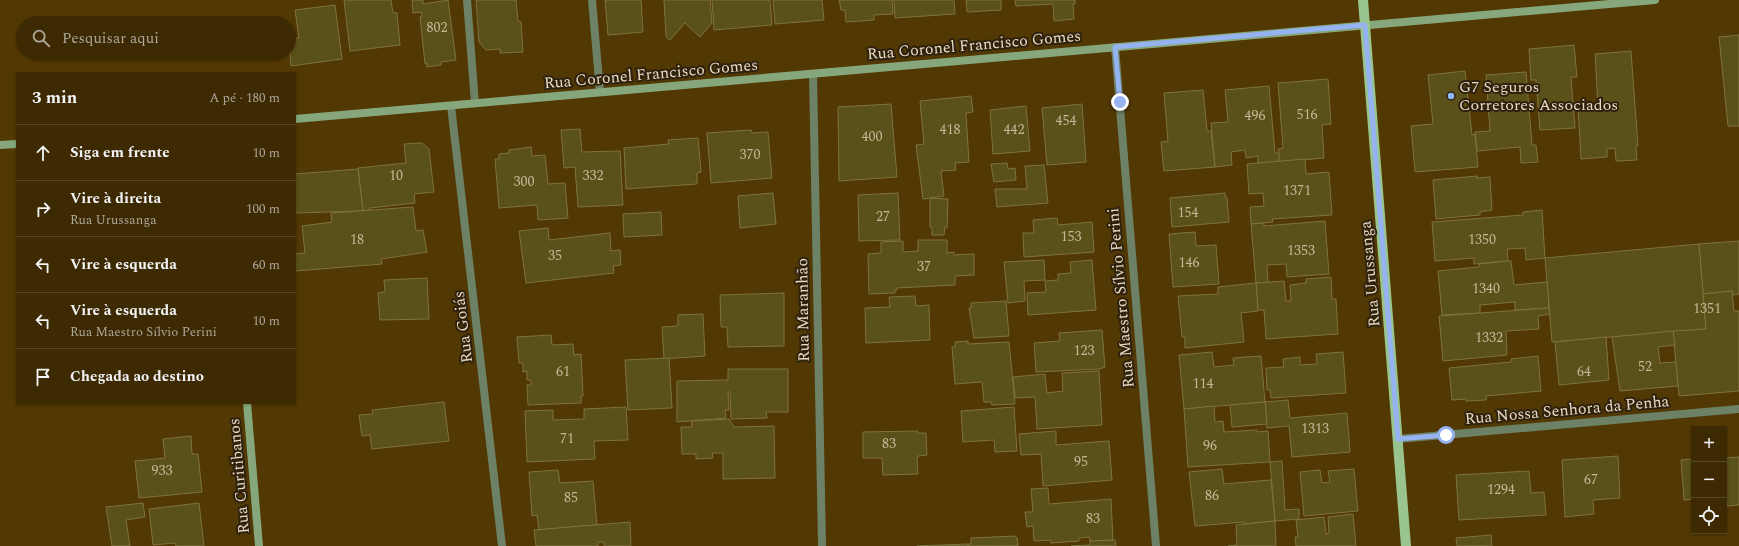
<!DOCTYPE html>
<html lang="pt">
<meta charset="utf-8">
<style>
:root{--surface:#3e2a02;--page:#493611;--text:#f1f3f6;--muted:#ada799;--line:#574624}
body{margin:0;font-family:Spectral,serif;background:var(--page);color:var(--text)}
.controls{position:absolute;right:12px;bottom:12px;display:grid;overflow:hidden;border-radius:0px;box-shadow:0 1px 3px #0004}
.controls button{width:36px;height:36px;display:grid;place-items:center;padding:0;border:0;border-bottom:1px solid var(--line);background:var(--surface);color:var(--text);font:20px sans-serif}
.stop{position:absolute;width:12px;height:12px;margin:-9px;border:3px solid #95b2f1;border-radius:50%;background:#fff}
.stop.end{background:#95b2f1;border-color:#fff;box-shadow:0 1px 4px #0008}
.list{margin:0;padding:0;list-style:none}
h2{display:flex;justify-content:space-between;align-items:center;height:52px;margin:0;padding:0 16px;font-size:17px}
h2 small{font-size:13px;font-weight:400;color:var(--muted)}
.list li{display:grid;grid-template-columns:26px 1fr auto;gap:12px;align-items:center;box-sizing:border-box;height:56px;padding:0 16px;border-top:1px solid var(--line)}
.list b{display:block;font-size:15px;white-space:nowrap}
.list p{margin:0;font-size:13px;white-space:nowrap;color:var(--muted)}
.list em{font-size:13px;font-style:normal;color:var(--muted)}
.icon{flex:none;width:22px;height:22px;fill:none;stroke:currentColor;stroke-width:2;stroke-linecap:round;stroke-linejoin:round}
.map{position:relative;flex:none;width:1739px;height:546px;overflow:hidden}
.search{position:absolute;background:var(--surface);box-shadow:0 1px 3px #0004;left:16px;top:16px;width:280px;height:44px;display:flex;align-items:center;gap:10px;box-sizing:border-box;padding:0 14px;border-radius:22px;color:var(--muted);font-size:15px}
.panel{position:absolute;background:var(--surface);box-shadow:0 1px 3px #0004;left:16px;top:72px;width:280px;height:332px;border-radius:0px}
.map>svg:first-child{display:block}
</style>
<div class="map">
<svg width="1739" height="546" viewBox="0 0 1739 546">
<rect width="100%" height="100%" fill="#523802"/>
<g fill="#5a501a" stroke="#7e733f">
<path d="M344,0H391L393,13H397L400,45L350,51Z"/>
<path d="M412,0H423V4L448,0L456,60L441,62V65L427,67V63L425,64L420,17H422L421,12L413,13Z"/>
<path d="M476,0H516L518,21L521,22L523,52L500,53V49L486,50L479,42Z"/>
<path d="M605,0H641L643,32L608,35Z"/>
<path d="M664,0H710L712,23L700,37L685,23L670,40L666,37Z"/>
<path d="M712,0H770L772,25L714,30Z"/>
<path d="M773,0H822L824,20L775,24Z"/>
<path d="M839,0H892L893,14L874,15V20L846,22L845,10H841Z"/>
<path d="M894,0H954L955,14L895,18Z"/>
<path d="M966,0H1001V10L967,12Z"/>
<path d="M1015,0H1075V4H1073L1074,19L1054,21L1053,4L1016,6Z"/>
<path d="M335,5L342,59L291,66L289,39L299,38L295,10Z"/>
<path d="M1739,35V126H1728L1719,37Z"/>
<path d="M1574,45L1577,77H1571L1575,128L1540,130L1536,80H1531L1529,49Z"/>
<path d="M1631,51L1638,146H1636L1637,160L1616,161L1615,148L1607,149V157L1581,159L1578,107L1598,106L1595,54Z"/>
<path d="M1465,71L1472,135L1475,134L1478,167L1415,172L1411,126L1433,124L1428,75Z"/>
<path d="M1526,72L1532,145H1536L1538,162L1521,163L1520,147L1477,151L1475,132L1490,131L1486,75Z"/>
<path d="M1328,79L1331,124L1322,125L1324,158L1279,162L1278,149L1283,148L1278,83Z"/>
<path d="M1269,86L1275,153H1279V162L1258,163V156L1246,158L1245,150L1231,152L1232,165L1215,167L1211,123L1228,122L1225,90Z"/>
<path d="M1203,90L1207,131H1211L1215,167L1164,171L1161,142L1168,141L1164,93Z"/>
<path d="M971,96L973,112L966,113L969,162L955,163L956,170L941,171L944,196L923,199L916,145L924,144L920,101Z"/>
<path d="M891,104L897,177L839,181L838,107Z"/>
<path d="M1082,104L1086,162L1047,165L1042,108Z"/>
<path d="M1026,106L1030,151L993,154L990,110Z"/>
<path d="M580,129L582,152L620,151L623,205L578,207L575,167L564,168L561,130Z"/>
<path d="M751,130L752,133L768,132L772,178L711,183L707,133Z"/>
<path d="M698,138L701,172L697,173V184L626,189L624,148L669,144L668,140Z"/>
<path d="M422,143L429,149L434,192L414,194L415,203L370,208V210L363,211L358,168L406,163L404,144Z"/>
<path d="M531,147L532,156L545,155L548,184L565,183L568,218L538,220L537,205L499,208L495,159H499V154L509,153V150Z"/>
<path d="M1305,159L1306,174L1329,172L1332,215L1272,219L1273,222L1251,224L1250,207L1264,206L1263,193L1249,194L1247,164Z"/>
<path d="M1007,163L1008,169L1015,168L1016,180L994,182L991,164Z"/>
<path d="M1044,165L1048,203L997,207L995,189H1027L1025,166Z"/>
<path d="M358,169L363,211L295,213V174Z"/>
<path d="M1477,176V178L1490,177L1492,210L1480,212V215L1436,219L1433,180Z"/>
<path d="M773,193L776,224L740,228L738,196Z"/>
<path d="M898,193L900,240L859,241L858,195Z"/>
<path d="M1225,193V197H1227L1229,222L1172,227L1170,198Z"/>
<path d="M930,198L948,199L947,228L945,227L944,235H932V227H930Z"/>
<path d="M413,207L416,231L423,230L427,252L381,259L382,264L295,271V254L305,253L302,226L332,222L331,213Z"/>
<path d="M1542,210L1545,258L1526,260L1525,248L1507,249L1508,261L1474,264V258L1435,261L1432,222L1523,215V212Z"/>
<path d="M661,212L662,235L624,237L623,214Z"/>
<path d="M1057,218L1058,225L1092,222L1094,252L1024,257L1023,233H1034L1033,220Z"/>
<path d="M1325,221L1329,274L1287,277L1286,264L1267,265L1268,283H1256L1251,224L1264,223V226Z"/>
<path d="M548,228L549,240L610,233L611,251L620,250L621,265L613,266L614,273L526,283L519,231Z"/>
<path d="M1195,232L1196,246L1216,245L1219,284L1173,287L1169,234Z"/>
<path d="M918,240H947V253L954,252V255L974,254V275L955,276V285L897,288V290H895V293L869,294L868,254L881,253V242L903,241V252L918,251Z"/>
<path d="M1739,241V294L1733,295L1732,291L1703,294L1699,244Z"/>
<path d="M1699,244L1706,329L1552,342L1545,258Z"/>
<path d="M1044,260L1045,280L1024,281L1025,301L1008,303L1004,262Z"/>
<path d="M1092,260L1096,310L1028,315L1027,293L1046,292L1045,281L1058,280V274L1071,273L1070,262Z"/>
<path d="M1508,261H1511L1514,285L1547,282L1549,308L1515,310V302L1480,305V313L1442,315L1438,271L1479,267V264Z"/>
<path d="M1331,277L1332,299H1336L1338,334L1266,339L1264,310H1258L1256,283L1284,281L1286,301H1291L1290,285L1306,283V279Z"/>
<path d="M427,278L429,319L380,320L378,293L385,292L384,280Z"/>
<path d="M1256,283L1258,311L1241,313L1244,342L1185,348V337H1182L1178,296L1218,294V287Z"/>
<path d="M1732,291L1734,311H1739V391L1679,396L1673,331L1706,329L1703,294Z"/>
<path d="M784,293V346L728,347L727,327H721L720,295Z"/>
<path d="M915,296L916,306L929,305L930,340L866,343L865,308L890,307L889,297Z"/>
<path d="M1006,301L1009,336L974,338L969,308H971V303Z"/>
<path d="M1549,308L1550,314L1538,316L1539,329L1506,331L1507,355L1443,361L1439,316Z"/>
<path d="M703,314L705,356L664,359L662,327L678,326V315Z"/>
<path d="M1102,330L1105,367L1100,369L1036,372L1034,343L1060,341L1059,333Z"/>
<path d="M1673,331L1675,345L1658,347L1660,363L1676,362L1678,386L1620,391L1612,337Z"/>
<path d="M551,335L552,345L573,344L574,355L581,354L583,396H581V403L528,405L527,385H531V380H527V371L523,372V363H519L517,337Z"/>
<path d="M1606,337L1609,380L1559,385L1555,342Z"/>
<path d="M968,341V344L1009,342L1015,404L992,405L991,402H984L982,382L955,384L952,347H955V342Z"/>
<path d="M1212,352L1214,367L1234,365L1233,358L1261,356L1265,402L1184,409L1179,355Z"/>
<path d="M1343,352L1346,393L1271,398L1270,390H1267L1266,368L1284,367L1283,359L1300,357V365L1317,364L1316,354Z"/>
<path d="M1538,356L1541,391L1486,396V400L1466,401V399L1452,400L1449,368L1511,362V359Z"/>
<path d="M669,358L672,408L628,410L625,360Z"/>
<path d="M728,369H788V412H766L767,418L731,419L730,392H728L729,410H725L726,418L677,422V381L728,380Z"/>
<path d="M1099,371L1102,425L1037,429L1035,397L1015,398L1013,377L1045,374L1047,393L1063,391L1062,373Z"/>
<path d="M1288,400L1290,418L1347,413L1350,452L1292,457L1289,426L1267,428L1265,402Z"/>
<path d="M444,402L449,441L372,449L370,435L362,436L359,415L373,414L372,410Z"/>
<path d="M1265,402L1267,424L1232,427L1230,405Z"/>
<path d="M1214,406L1215,422L1223,421L1224,432L1257,430V432L1268,431L1270,462L1188,467L1184,409Z"/>
<path d="M626,407L628,440L594,441L595,459L527,462L525,411L553,410V420L584,419V409Z"/>
<path d="M1014,407L1017,451L995,452L994,440L963,442L961,411Z"/>
<path d="M729,419L734,427L774,426L775,478L723,479V453H712L713,458L696,459V454H682L681,427H692L691,421Z"/>
<path d="M918,431L917,433H926L927,455L918,456L917,458L918,474L883,475L882,458H863V432Z"/>
<path d="M1056,431V445L1109,441L1112,480L1043,486L1041,454L1021,455L1019,434Z"/>
<path d="M191,436L192,454H198L202,492L139,498L135,461L165,458L163,439Z"/>
<path d="M1618,456L1620,498L1593,500L1594,514L1565,517L1562,460Z"/>
<path d="M1692,456H1694V499L1684,500L1681,460L1692,459Z"/>
<path d="M1739,457V505L1727,506L1724,458Z"/>
<path d="M1282,461L1285,510L1299,509V519L1275,521L1270,462Z"/>
<path d="M1222,469L1224,484L1271,480L1275,521L1244,524V522L1195,526L1189,472Z"/>
<path d="M1354,469L1358,511L1304,516L1300,472L1320,470L1322,483L1330,482L1328,471Z"/>
<path d="M558,470L560,483L593,481L597,525L539,530L537,515L532,516L529,472Z"/>
<path d="M1529,471L1531,493L1544,492L1546,515L1459,520L1456,475Z"/>
<path d="M1048,488L1049,504L1111,499L1113,540L1090,541L1089,537L1079,538V541L1051,543V540L1034,541L1033,526L1027,527L1025,512H1033L1031,489Z"/>
<path d="M143,503L145,517L126,520L130,546H112L106,507Z"/>
<path d="M199,503L204,546H176L175,543L153,545L149,509Z"/>
<path d="M1353,514L1356,546H1296L1295,537H1298L1296,520L1324,517L1326,534L1329,533L1328,517Z"/>
<path d="M1275,521L1276,546H1228L1237,545L1236,525Z"/>
<path d="M630,522L631,546H604V542H598V546H536L534,530Z"/>
<path d="M1491,535L1492,546H1457L1456,538Z"/>
<path d="M1015,536L1017,538L1018,546H968V544H971V538Z"/>
<path d="M1115,540L1116,546H1071L1090,545V541Z"/>
<path d="M968,544V546H917Z"/>
</g>
<g fill="none" stroke-linecap="round" stroke-linejoin="round">
<g stroke="#6d8167" stroke-width="8">
<path d="M467,0L475,103"/>
<path d="M592,0L600,92"/>
<path d="M1115,47L1156,546"/>
<path d="M813,74L822,546"/>
<path d="M451,106L502,546"/>
<path d="M1398,439L1739,409"/>
</g>
<g stroke="#86a77c" stroke-width="8">
<path d="M295,119L1655,0"/>
<path d="M0,145L17,144"/>
<path d="M247,403L259,546"/>
</g>
<path stroke="#9ac48d" stroke-width="10" d="M1363,0L1406,546"/>
</g>
<g fill="none" stroke-linecap="round" stroke-linejoin="round">
<path stroke="#95b2f1" stroke-width="5" d="M1120,102L1115,47L1365,25L1398,439L1446,435"/>
</g>
<circle fill="#8db9fc" stroke="#2e220e" stroke-width="1.5" cx="1451" cy="96" r="4"/>
<g text-anchor="middle" dominant-baseline="central" stroke-width="4" stroke-linejoin="round" paint-order="stroke">
<g font-size="14" fill="#c5b797">
<text x="437" y="27">802</text>
<text x="1307" y="114">516</text>
<text x="1255" y="115">496</text>
<text x="1066" y="120">454</text>
<text x="950" y="129">418</text>
<text x="1014" y="129">442</text>
<text x="872" y="136">400</text>
<text x="750" y="154">370</text>
<text x="396" y="175">10</text>
<text x="593" y="175">332</text>
<text x="524" y="181">300</text>
<text x="1297" y="190">1371</text>
<text x="1188" y="212">154</text>
<text x="883" y="216">27</text>
<text x="1071" y="236">153</text>
<text x="357" y="239">18</text>
<text x="1482" y="239">1350</text>
<text x="1301" y="250">1353</text>
<text x="555" y="255">35</text>
<text x="1189" y="262">146</text>
<text x="924" y="266">37</text>
<text x="1486" y="288">1340</text>
<text x="1707" y="308">1351</text>
<text x="1489" y="337">1332</text>
<text x="1084" y="350">123</text>
<text x="1645" y="366">52</text>
<text x="563" y="371">61</text>
<text x="1584" y="371">64</text>
<text x="1203" y="383">114</text>
<text x="1315" y="428">1313</text>
<text x="567" y="438">71</text>
<text x="889" y="443">83</text>
<text x="1210" y="445">96</text>
<text x="1081" y="461">95</text>
<text x="162" y="470">933</text>
<text x="1591" y="479">67</text>
<text x="1501" y="489">1294</text>
<text x="1212" y="495">86</text>
<text x="571" y="497">85</text>
<text x="1093" y="518">83</text>
</g>
<g font-size="16" fill="#e9d9c1" stroke="#2e220e">
<text transform="translate(974 45) rotate(-5)">Rua Coronel Francisco Gomes</text>
<text transform="translate(651 74) rotate(-5)">Rua Coronel Francisco Gomes</text>
<text transform="translate(1370 274) rotate(-95)">Rua Urussanga</text>
<text transform="translate(1121 298) rotate(-95)">Rua Maestro Sílvio Perini</text>
<text transform="translate(803 310) rotate(-91)">Rua Maranhão</text>
<text transform="translate(463 327) rotate(-97)">Rua Goiás</text>
<text transform="translate(1567 410) rotate(-5)">Rua Nossa Senhora da Penha</text>
<text transform="translate(239 476) rotate(-95)">Rua Curitibanos</text>
</g>
<g font-size="16" fill="#e9d9c1" stroke="#2e220e" text-anchor="start">
<text x="1459" y="87">G7 Seguros<tspan x="1459" dy="18">Corretores Associados</tspan></text>
</g>
</g>
</svg>
<div class="controls">
<button>+</button>
<button>−</button>
<button><svg class="icon" aria-label="locate" viewBox="0 0 24 24"><circle cx="12" cy="12" r="6"/><path d="M12 2v4M12 18v4M2 12h4M18 12h4"/></svg></button>
</div>
<div class="stop" style="left:1446px;top:435px"></div>
<div class="stop end" style="left:1120px;top:102px"></div>
<div class="search"><svg class="icon" aria-label="search" viewBox="0 0 24 24"><circle cx="10" cy="10" r="6"/><path d="M15 15l6 6"/></svg>Pesquisar aqui</div>
<section class="panel">
<h2>3 min<small>A pé · 180 m</small></h2>
<ul class="list">
<li><svg class="icon" aria-label="ahead" viewBox="0 0 24 24"><path d="M12 20V5M6 11l6-6 6 6"/></svg><div><b>Siga em frente</b></div><em>10 m</em></li>
<li><svg class="icon" aria-label="right" viewBox="0 0 24 24"><path d="M7 20v-9h11M14 6l5 5-5 5"/></svg><div><b>Vire à direita</b><p>Rua Urussanga</p></div><em>100 m</em></li>
<li><svg class="icon" aria-label="left" viewBox="0 0 24 24"><path d="M17 20v-9H6M10 6l-5 5 5 5"/></svg><div><b>Vire à esquerda</b></div><em>60 m</em></li>
<li><svg class="icon" aria-label="left" viewBox="0 0 24 24"><path d="M17 20v-9H6M10 6l-5 5 5 5"/></svg><div><b>Vire à esquerda</b><p>Rua Maestro Sílvio Perini</p></div><em>10 m</em></li>
<li><svg class="icon" aria-label="arrive" viewBox="0 0 24 24"><path d="M6 21V4h12l-3 4 3 4H6"/></svg><div><b>Chegada ao destino</b></div></li>
</ul>
</section>
</div>
